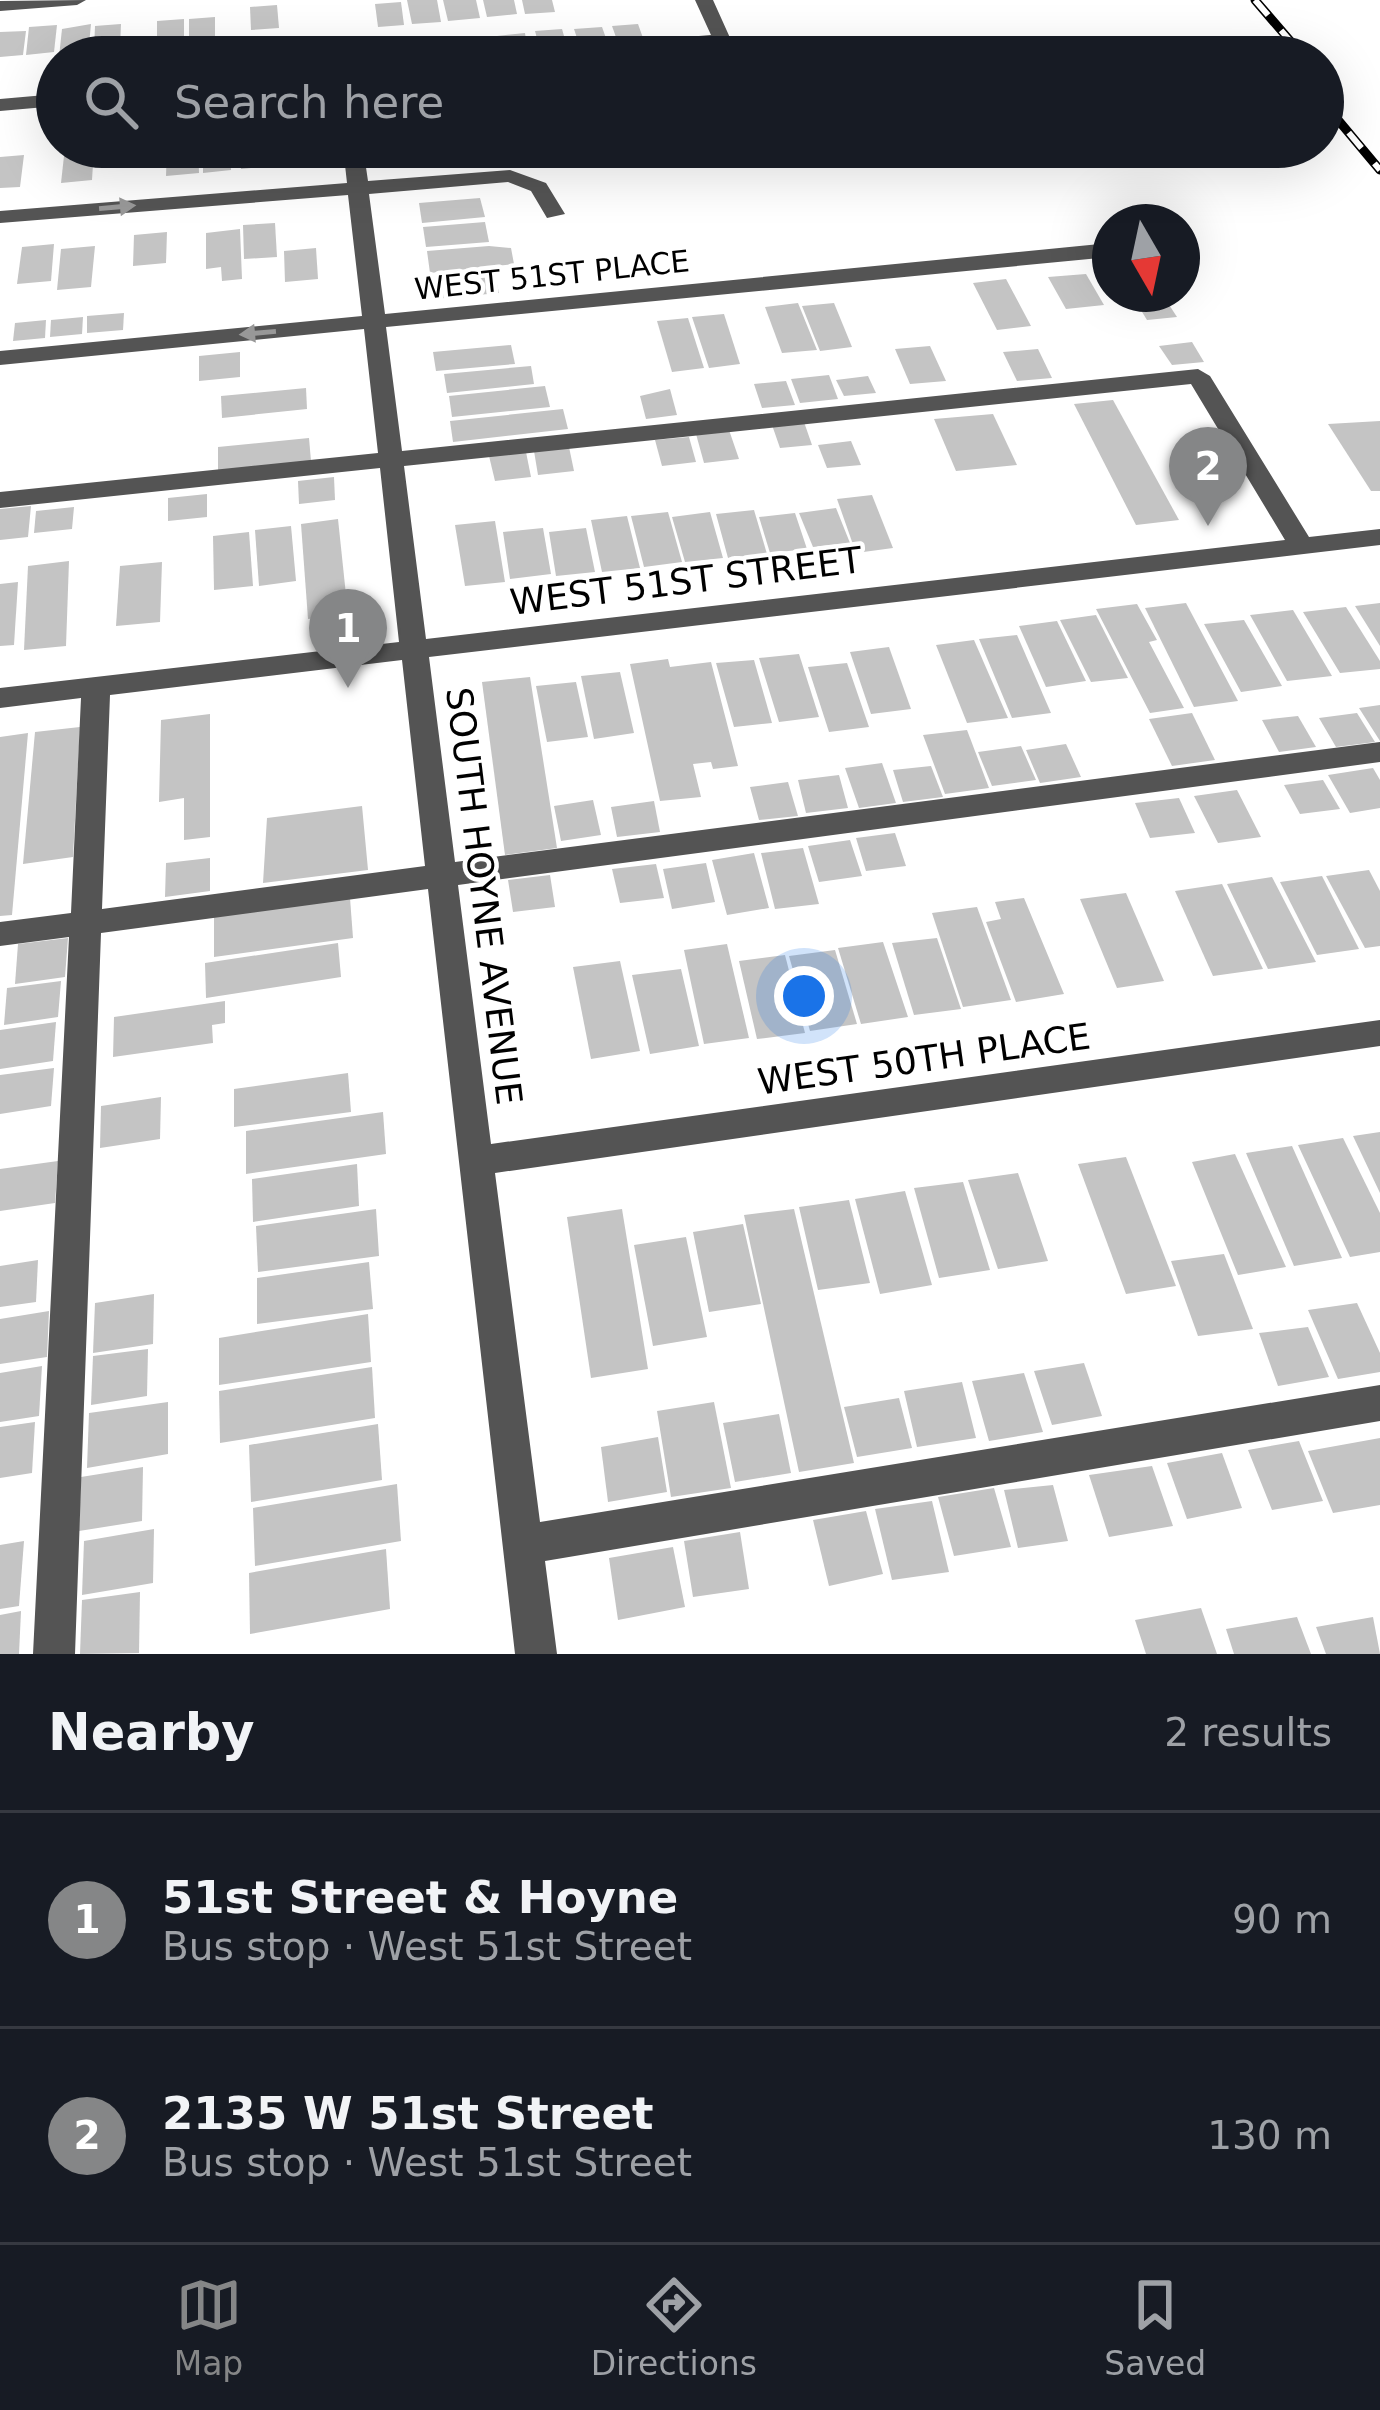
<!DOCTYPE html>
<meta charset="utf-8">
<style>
:root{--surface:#171b24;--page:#20242c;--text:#f1f3f6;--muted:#9ea1a6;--line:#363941;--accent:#858687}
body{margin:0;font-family:"DejaVu Sans",sans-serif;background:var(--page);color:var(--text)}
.compass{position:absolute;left:1092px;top:204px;width:108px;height:108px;border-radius:50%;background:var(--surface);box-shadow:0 12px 48px #0002;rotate:171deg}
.you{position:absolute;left:804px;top:996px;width:42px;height:42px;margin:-30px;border:9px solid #fff;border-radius:50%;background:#1a73e8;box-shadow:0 0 0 18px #1a73e833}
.badge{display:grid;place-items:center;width:78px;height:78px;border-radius:50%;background:var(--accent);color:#fff;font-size:39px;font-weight:700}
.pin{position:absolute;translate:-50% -99px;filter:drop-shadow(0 3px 6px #0008)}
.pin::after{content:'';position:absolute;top:63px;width:42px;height:36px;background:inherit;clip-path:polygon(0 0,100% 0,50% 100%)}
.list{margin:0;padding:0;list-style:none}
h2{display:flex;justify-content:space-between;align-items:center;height:156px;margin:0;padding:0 48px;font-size:51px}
h2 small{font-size:39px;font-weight:400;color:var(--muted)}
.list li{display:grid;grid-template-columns:78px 1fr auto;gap:36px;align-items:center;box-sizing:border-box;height:216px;padding:0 48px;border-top:3px solid var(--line)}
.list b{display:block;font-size:45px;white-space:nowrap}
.list p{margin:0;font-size:39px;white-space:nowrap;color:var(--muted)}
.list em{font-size:39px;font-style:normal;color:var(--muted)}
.icon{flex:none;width:66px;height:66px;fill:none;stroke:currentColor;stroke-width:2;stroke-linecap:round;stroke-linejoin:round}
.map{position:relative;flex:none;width:1380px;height:1654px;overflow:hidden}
.search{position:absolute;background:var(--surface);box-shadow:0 12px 48px #0002;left:36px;right:36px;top:36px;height:132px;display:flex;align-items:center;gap:30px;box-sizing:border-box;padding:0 42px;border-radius:66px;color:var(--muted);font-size:45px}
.sheet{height:588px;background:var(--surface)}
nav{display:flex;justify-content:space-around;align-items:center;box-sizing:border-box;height:168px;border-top:3px solid var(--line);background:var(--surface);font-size:33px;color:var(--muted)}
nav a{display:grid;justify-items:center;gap:6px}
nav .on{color:var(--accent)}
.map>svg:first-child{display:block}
</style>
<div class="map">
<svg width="1380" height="1654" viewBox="0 0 1380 1654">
<rect width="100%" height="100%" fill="#fff"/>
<g fill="#c4c4c4">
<path d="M407,0H437L441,22L412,24Z"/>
<path d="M443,0H476L480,18L448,21Z"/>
<path d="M483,0H514L517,14L487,17Z"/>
<path d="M522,0H552L555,12L525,14Z"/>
<path d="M401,2L404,25L378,27L375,4Z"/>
<path d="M277,5L279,28L251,30L250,7Z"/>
<path d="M215,17V45L189,41V19Z"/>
<path d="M184,19V43L174,44L175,52L157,53V21Z"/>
<path d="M91,24L88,55L59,57L62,29Z"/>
<path d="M121,24L120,48L94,50L95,26Z"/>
<path d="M638,24L643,38L617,40L612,26Z"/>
<path d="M57,25L54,52L26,55L29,27Z"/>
<path d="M602,27L607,41L579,44L574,29Z"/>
<path d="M562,29L566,43L539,46L535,31Z"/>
<path d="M26,31L23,55L0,57V32Z"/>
<path d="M525,33L527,47L500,50L497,36Z"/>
<path d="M485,36L487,49L461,51L457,38Z"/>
<path d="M1142,40L1156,57H1103L1094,45Z"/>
<path d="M65,147H94L92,180L61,183Z"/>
<path d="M167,147H198L199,173L166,176Z"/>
<path d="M203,147H230L231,170L203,173Z"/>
<path d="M240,147H271L272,166L241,169Z"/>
<path d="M24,155L20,187L0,188V157Z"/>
<path d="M480,198L485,217L422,223L419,203Z"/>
<path d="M485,222L489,242L426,247L423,227Z"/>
<path d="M275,223L277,257L244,259L243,225Z"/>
<path d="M240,229L242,279L222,281L221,267L206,269V233Z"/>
<path d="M167,232L166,263L133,266L134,235Z"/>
<path d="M54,244L51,281L17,284L22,247Z"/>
<path d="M95,246L91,287L57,290L61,249Z"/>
<path d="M489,246L511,248L514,264L430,273L427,251Z"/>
<path d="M316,248L318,279L285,282L284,251Z"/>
<path d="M494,271L499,293L434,299L430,277Z"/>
<path d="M1086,274L1104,305L1066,309L1048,277Z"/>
<path d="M1006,279L1031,326L997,330L973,283Z"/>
<path d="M1131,294H1162L1177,317L1147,320Z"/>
<path d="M798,303L817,350L782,353L765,307Z"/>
<path d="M834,303L852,347L820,351L802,306Z"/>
<path d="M124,313L123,330L87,333V316Z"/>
<path d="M724,314L740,364L709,368L692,317Z"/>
<path d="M83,317L82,334L50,337L51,320Z"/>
<path d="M688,318L704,368L672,372L657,321Z"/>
<path d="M46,320L45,338L13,341L15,323Z"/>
<path d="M1192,342L1204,362L1172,365L1159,346Z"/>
<path d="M511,345L515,364L436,371L433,352Z"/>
<path d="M930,346L946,381L910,384L895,349Z"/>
<path d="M1038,349L1052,378L1017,381L1003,352Z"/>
<path d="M240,352V377L199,381V356Z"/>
<path d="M531,366L534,384L447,393L444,374Z"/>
<path d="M829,375L838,399L800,403L791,379Z"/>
<path d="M868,376L876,393L844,396L836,380Z"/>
<path d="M786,381L795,405L762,408L754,384Z"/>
<path d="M545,386L550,407L452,417L449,396Z"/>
<path d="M306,388L307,409L222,418L221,396Z"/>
<path d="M670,389L677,415L646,419L640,396Z"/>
<path d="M1113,400L1179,520L1136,525L1074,404Z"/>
<path d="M563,409L568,429L453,442L450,421Z"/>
<path d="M993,414L1017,465L956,471L934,419Z"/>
<path d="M1380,421V491H1371L1328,424Z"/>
<path d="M804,422L812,445L780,448L772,425Z"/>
<path d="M729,430L739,459L704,463L696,434Z"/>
<path d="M689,437L696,462L662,466L655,440Z"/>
<path d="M309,438L311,461L218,471V447Z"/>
<path d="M851,441L861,465L827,468L818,445Z"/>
<path d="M569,447L574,471L538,475L534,451Z"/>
<path d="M526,452L531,477L495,481L489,456Z"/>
<path d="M334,477L335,500L299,504L298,481Z"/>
<path d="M207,494V517L168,521V498Z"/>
<path d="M872,495L893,548L856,553L837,499Z"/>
<path d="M31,506L28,537L0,540V509Z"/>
<path d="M74,507L72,529L34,533L36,511Z"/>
<path d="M836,508L850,543L813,547L799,513Z"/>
<path d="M754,510L767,554L728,558L716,514Z"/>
<path d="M668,512L682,562L644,567L631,516Z"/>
<path d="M710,512L723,558L685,562L672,517Z"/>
<path d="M795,513L807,549L770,553L759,517Z"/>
<path d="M627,516L640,568L602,572L591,520Z"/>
<path d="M338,519L348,614L308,619L301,524Z"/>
<path d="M495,521L505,582L465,586L455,525Z"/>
<path d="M291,526L296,581L259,586L255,530Z"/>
<path d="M543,528L551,574L510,579L503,532Z"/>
<path d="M586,528L595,572L556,576L549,532Z"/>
<path d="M249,532L253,586L214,590L213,536Z"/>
<path d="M69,561L66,646L24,650L28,566Z"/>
<path d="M162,562L160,622L116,626L120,566Z"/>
<path d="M18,582L14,645L0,646V584Z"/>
<path d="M1186,603L1238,701L1194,707L1145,608Z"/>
<path d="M1380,603V646L1355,606Z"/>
<path d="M1137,604L1157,640L1149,642L1184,708L1150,713L1096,609Z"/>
<path d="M1346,607L1380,661V669L1340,673L1303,612Z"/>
<path d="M1293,610L1332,676L1287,681L1250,615Z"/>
<path d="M1096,615L1128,678L1091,682L1060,620Z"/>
<path d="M1244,620L1282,686L1241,692L1204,624Z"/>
<path d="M1057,621L1086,681L1046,687L1019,626Z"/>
<path d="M1017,635L1051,713L1012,718L979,639Z"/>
<path d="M974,640L1008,718L967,723L936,645Z"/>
<path d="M889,647L911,709L871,714L850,652Z"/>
<path d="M799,654L819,717L779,722L759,658Z"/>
<path d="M668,659L670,667L711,662L738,766L713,769L711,762L693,764L701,797L660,801L630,664Z"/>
<path d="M754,660L772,723L734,727L716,663Z"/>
<path d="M847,663L869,727L829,732L808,667Z"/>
<path d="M620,672L634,733L594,739L581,676Z"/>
<path d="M530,677L557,848L505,855L482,682Z"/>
<path d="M576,682L588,737L547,742L536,686Z"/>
<path d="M1380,705V741L1359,708Z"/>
<path d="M1192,713L1215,760L1172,766L1149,719Z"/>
<path d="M1357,713L1375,742L1336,747L1319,718Z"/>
<path d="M210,714V837L184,840V798L159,802L161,720Z"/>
<path d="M1298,716L1316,747L1279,752L1262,720Z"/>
<path d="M80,727L73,857L23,864L35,732Z"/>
<path d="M967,730L989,788L945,794L923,735Z"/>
<path d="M28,733L12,915L0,916V737Z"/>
<path d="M1066,744L1081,777L1040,783L1026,750Z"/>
<path d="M1021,746L1036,780L992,786L978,752Z"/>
<path d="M882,763L896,803L859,808L845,768Z"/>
<path d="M931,766L943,797L903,802L893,770Z"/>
<path d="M1373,768L1380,780V808L1350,813L1328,775Z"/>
<path d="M839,775L848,808L806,813L798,780Z"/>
<path d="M1323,780L1340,809L1300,814L1284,785Z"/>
<path d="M788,782L798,816L759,820L750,787Z"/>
<path d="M1237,790L1261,837L1218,843L1194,796Z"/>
<path d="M1179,798L1195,833L1150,838L1135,803Z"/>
<path d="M593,800L601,835L561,841L554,806Z"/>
<path d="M654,801L660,832L617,837L611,807Z"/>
<path d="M362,806L368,870L263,883L267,818Z"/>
<path d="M895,833L906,866L866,871L856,838Z"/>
<path d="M850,840L862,876L819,882L808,846Z"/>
<path d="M803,848L819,904L775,909L761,853Z"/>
<path d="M754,853L769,908L727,915L712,860Z"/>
<path d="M210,858V891L165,897L166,863Z"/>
<path d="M706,863L715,902L672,909L663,869Z"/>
<path d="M656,864L664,898L620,903L612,869Z"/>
<path d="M1369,870L1380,891V946L1365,948L1326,876Z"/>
<path d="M550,875L555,907L513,912L508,880Z"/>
<path d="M1322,876L1359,949L1317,955L1280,882Z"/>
<path d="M1272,877L1316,962L1268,969L1227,884Z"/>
<path d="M1222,884L1263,969L1213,976L1175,891Z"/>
<path d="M1126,893L1164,981L1117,988L1080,899Z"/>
<path d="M350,898L353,938L214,957V917Z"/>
<path d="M1024,898L1064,994L1016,1002L986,922L1001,919L995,902Z"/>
<path d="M977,907L1011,1000L963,1007L932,913Z"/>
<path d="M68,938L65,977L15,984L18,944Z"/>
<path d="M937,938L961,1009L914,1015L892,943Z"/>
<path d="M883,942L908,1017L861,1024L838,948Z"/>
<path d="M338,943L341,977L206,998L205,963Z"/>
<path d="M727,944L749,1038L704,1044L684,950Z"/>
<path d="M835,950L857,1024L810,1031L789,956Z"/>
<path d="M785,955L805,1033L757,1039L739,961Z"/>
<path d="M620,961L640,1051L591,1059L573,967Z"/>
<path d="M681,969L699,1046L650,1054L632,975Z"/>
<path d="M61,981L58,1017L4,1025L7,988Z"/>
<path d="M225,1001V1023L212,1025L213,1043L113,1057L114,1017Z"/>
<path d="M56,1022L53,1061L0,1069V1030Z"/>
<path d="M54,1068L51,1106L0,1114V1075Z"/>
<path d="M348,1073L351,1112L234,1127V1089Z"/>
<path d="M161,1097L160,1139L100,1148L101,1106Z"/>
<path d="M383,1112L386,1154L246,1174V1131Z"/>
<path d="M1380,1132V1193L1353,1136Z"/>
<path d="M1343,1138L1380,1213V1252L1350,1257L1298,1145Z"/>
<path d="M1292,1146L1342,1258L1294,1266L1246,1153Z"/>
<path d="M1235,1154L1286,1267L1238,1275L1192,1162Z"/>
<path d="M1126,1157L1176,1286L1126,1294L1078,1164Z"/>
<path d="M58,1161L55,1203L0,1211V1169Z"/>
<path d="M357,1164L359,1206L253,1222L252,1179Z"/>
<path d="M1018,1173L1048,1261L998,1269L968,1180Z"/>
<path d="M963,1182L990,1270L939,1278L914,1188Z"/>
<path d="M905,1191L932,1285L880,1294L855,1199Z"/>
<path d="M849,1200L870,1283L818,1290L799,1207Z"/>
<path d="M376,1209L379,1256L258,1272L256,1226Z"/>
<path d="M622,1209L648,1369L591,1378L567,1217Z"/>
<path d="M794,1209L854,1463L799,1472L744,1215Z"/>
<path d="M743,1224L761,1304L709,1312L693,1232Z"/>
<path d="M686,1237L707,1337L653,1346L634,1245Z"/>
<path d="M1224,1254L1253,1329L1198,1336L1171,1261Z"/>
<path d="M38,1260L36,1302L0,1307V1266Z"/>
<path d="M369,1262L373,1309L257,1324V1278Z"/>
<path d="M154,1294L153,1344L93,1353L95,1303Z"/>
<path d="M1357,1303L1380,1353V1372L1338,1379L1308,1310Z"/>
<path d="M49,1311L47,1357L0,1364V1319Z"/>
<path d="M368,1314L371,1362L219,1385V1338Z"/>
<path d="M1308,1327L1329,1377L1278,1386L1259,1333Z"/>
<path d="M148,1349L147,1396L91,1405L93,1356Z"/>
<path d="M1084,1363L1102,1416L1052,1425L1034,1371Z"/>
<path d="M42,1366L39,1416L0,1422V1373Z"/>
<path d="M372,1367L375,1418L220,1443L219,1391Z"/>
<path d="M1024,1373L1043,1432L989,1441L972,1381Z"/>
<path d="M962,1382L976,1438L917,1447L904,1391Z"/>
<path d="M899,1398L912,1448L857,1457L844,1407Z"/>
<path d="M168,1402V1454L87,1468L89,1413Z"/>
<path d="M714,1402L731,1488L671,1497L657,1411Z"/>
<path d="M779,1414L791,1473L735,1482L723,1423Z"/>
<path d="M35,1422L32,1473L0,1478V1427Z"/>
<path d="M378,1424L382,1480L251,1502L249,1445Z"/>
<path d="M658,1437L667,1492L608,1502L601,1447Z"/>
<path d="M1380,1438V1505L1333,1513L1308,1451Z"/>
<path d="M1299,1441L1323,1501L1272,1510L1248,1450Z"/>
<path d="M1222,1453L1242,1508L1187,1519L1167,1463Z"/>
<path d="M1152,1466L1173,1526L1109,1537L1089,1475Z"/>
<path d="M143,1467L142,1521L79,1531L81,1477Z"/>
<path d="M397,1484L401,1541L255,1566L253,1508Z"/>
<path d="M1053,1485L1068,1541L1018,1548L1004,1490Z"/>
<path d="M994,1488L1011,1547L954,1556L938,1497Z"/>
<path d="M932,1501L949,1572L892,1580L875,1509Z"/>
<path d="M866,1511L883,1574L829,1586L813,1520Z"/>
<path d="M154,1529L153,1583L82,1595L84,1541Z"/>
<path d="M740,1532L749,1589L693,1597L684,1541Z"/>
<path d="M24,1541L19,1606L0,1609V1545Z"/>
<path d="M673,1547L685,1607L618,1620L609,1558Z"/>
<path d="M386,1549L390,1609L250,1634L249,1573Z"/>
<path d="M140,1592L139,1653L80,1654L82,1600Z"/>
<path d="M1201,1608L1217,1654H1146L1135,1620Z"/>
<path d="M21,1611L19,1654H0V1615Z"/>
<path d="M1297,1617L1311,1654H1234L1226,1629Z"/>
<path d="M1373,1617L1380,1654H1326L1316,1627Z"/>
</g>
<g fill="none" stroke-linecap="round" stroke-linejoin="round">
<g fill="#545454" fill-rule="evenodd">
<path d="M86,0L77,5L0,11V1Z"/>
<path d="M695,0H713L731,40L729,44L585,57H508L517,51L711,35Z"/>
<path d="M57,94V106L0,111V99Z"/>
<path d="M343,147H363L368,181L510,170L546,183L565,214L547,218L531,191L508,182L369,194L385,314L1110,243V257L386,327L402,451L1198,369L1210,376L1309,537L1380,529V545L429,657L455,862L1380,742V762L458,885L491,1144L1380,1020V1046L495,1173L540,1522L1380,1385V1421L545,1561L557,1654H515L428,889L101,933L75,1654H33L69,937L0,946V922L71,913L81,698L0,708V688L399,642L380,468L0,508V492L378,453L364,329L0,365V351L362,316L348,195L0,223V211L347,183ZM1191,384L1285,540L426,639L404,466ZM402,660L425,866L102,909L110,695Z"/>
</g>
<defs>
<g id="rail">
<path d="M1255,0L1304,57"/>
<path d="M1323,102L1380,170"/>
</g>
</defs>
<use href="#rail" stroke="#000" stroke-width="9"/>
<use href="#rail" stroke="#fff" stroke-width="6" stroke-dasharray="20" stroke-linecap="butt"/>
</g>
<defs><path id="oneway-solid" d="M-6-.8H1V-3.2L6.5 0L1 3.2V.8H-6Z" transform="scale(3)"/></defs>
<g fill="#989898">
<use href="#oneway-solid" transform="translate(117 207) rotate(-5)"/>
<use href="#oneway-solid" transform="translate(258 333) rotate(175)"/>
</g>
<g text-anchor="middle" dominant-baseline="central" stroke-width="9" stroke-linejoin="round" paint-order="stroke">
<g font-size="30" fill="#000" stroke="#fff">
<text transform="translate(552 275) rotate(-6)">WEST 51ST PLACE</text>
</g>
<g font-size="36" fill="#000" stroke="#fff">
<text transform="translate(686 581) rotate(-7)">WEST 51ST STREET</text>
<text transform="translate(484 896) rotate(83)">SOUTH HOYNE AVENUE</text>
<text transform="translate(924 1059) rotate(-8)">WEST 50TH PLACE</text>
</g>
</g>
</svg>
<svg class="compass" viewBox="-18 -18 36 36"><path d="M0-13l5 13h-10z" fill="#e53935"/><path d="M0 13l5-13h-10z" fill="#9ea1a6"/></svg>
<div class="you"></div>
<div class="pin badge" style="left:348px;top:688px">1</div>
<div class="pin badge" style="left:1208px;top:526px">2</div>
<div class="search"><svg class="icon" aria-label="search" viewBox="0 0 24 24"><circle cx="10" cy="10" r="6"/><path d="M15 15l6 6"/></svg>Search here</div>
</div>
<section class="sheet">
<h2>Nearby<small>2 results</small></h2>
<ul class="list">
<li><span class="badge">1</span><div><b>51st Street &amp; Hoyne</b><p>Bus stop · West 51st Street</p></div><em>90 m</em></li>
<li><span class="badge">2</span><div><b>2135 W 51st Street</b><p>Bus stop · West 51st Street</p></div><em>130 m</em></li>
</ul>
</section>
<nav>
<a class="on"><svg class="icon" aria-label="map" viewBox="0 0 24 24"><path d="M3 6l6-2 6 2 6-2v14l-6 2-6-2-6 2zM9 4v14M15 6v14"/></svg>Map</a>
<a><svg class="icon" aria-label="directions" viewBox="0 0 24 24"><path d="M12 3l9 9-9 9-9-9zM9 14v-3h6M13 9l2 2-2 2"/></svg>Directions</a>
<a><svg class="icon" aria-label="saved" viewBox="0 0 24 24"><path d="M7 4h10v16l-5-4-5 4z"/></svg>Saved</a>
</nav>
